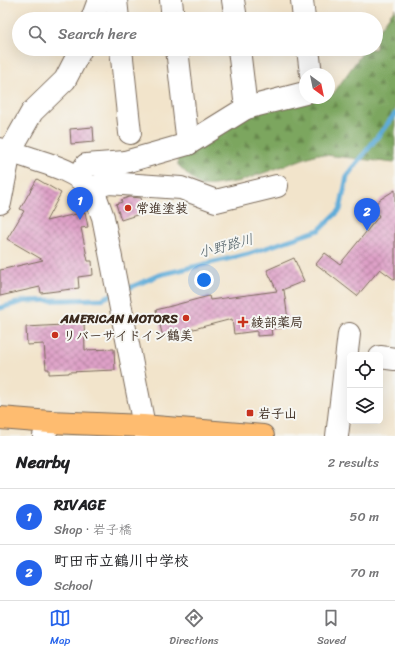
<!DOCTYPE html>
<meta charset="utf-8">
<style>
:root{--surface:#fff;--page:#f6f6f6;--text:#202124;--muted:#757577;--line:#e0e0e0;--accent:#2563eb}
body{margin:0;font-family:Sriracha,"Klee One",sans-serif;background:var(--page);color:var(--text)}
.controls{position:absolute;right:12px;bottom:12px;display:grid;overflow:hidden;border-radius:6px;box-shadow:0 4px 16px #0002}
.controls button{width:36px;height:36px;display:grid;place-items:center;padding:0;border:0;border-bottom:1px solid var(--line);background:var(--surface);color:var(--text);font:20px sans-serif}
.compass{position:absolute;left:299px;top:68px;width:36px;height:36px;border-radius:50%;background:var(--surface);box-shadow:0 4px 16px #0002;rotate:147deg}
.you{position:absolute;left:204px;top:280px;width:14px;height:14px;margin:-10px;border:3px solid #fff;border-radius:50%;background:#1a73e8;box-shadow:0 0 0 6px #1a73e833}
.badge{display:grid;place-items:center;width:26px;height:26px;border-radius:50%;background:var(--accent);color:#fff;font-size:13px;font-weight:700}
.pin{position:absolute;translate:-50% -33px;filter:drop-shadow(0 1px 2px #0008)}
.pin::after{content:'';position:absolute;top:21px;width:14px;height:12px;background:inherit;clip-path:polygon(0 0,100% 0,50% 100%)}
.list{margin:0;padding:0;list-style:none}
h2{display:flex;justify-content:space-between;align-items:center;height:52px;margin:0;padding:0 16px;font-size:17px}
h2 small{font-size:13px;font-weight:400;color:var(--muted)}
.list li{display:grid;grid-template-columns:26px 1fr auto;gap:12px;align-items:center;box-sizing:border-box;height:56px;padding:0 16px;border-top:1px solid var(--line)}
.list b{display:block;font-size:15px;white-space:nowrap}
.list p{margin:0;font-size:13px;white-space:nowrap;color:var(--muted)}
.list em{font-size:13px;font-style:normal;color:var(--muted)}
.icon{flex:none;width:22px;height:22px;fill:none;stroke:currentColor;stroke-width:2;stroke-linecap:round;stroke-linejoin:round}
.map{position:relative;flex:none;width:395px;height:436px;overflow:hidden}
.search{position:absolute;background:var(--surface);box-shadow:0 4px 16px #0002;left:12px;right:12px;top:12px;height:44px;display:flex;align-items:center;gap:10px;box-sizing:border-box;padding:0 14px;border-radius:22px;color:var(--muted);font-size:15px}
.sheet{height:164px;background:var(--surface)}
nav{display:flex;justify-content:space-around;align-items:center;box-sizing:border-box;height:56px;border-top:1px solid var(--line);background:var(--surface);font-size:11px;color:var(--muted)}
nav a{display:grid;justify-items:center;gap:2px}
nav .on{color:var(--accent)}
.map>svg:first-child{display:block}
</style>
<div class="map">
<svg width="395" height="436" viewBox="0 0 395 436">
<defs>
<pattern id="forest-firs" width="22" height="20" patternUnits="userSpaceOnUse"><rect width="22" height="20" fill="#7ca65e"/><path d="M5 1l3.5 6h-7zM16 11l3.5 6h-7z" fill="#67874d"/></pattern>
<pattern id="building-cross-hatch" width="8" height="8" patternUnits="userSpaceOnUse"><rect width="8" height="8" fill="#dea0c7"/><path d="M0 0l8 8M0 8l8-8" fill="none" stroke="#b583a1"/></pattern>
</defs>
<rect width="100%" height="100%" fill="#f6f6f2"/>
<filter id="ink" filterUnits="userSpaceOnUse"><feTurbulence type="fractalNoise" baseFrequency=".025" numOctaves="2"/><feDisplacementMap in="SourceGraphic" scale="8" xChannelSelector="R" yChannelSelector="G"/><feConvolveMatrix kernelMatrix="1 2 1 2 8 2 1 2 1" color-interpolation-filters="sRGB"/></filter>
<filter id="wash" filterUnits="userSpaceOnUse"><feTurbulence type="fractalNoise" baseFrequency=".012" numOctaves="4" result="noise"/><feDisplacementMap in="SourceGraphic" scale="16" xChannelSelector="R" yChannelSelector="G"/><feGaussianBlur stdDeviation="0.9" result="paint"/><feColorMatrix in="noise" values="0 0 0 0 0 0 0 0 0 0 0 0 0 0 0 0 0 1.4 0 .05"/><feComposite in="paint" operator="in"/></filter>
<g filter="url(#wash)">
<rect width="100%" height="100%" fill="#f2e4cb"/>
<path fill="url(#forest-firs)" stroke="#5c683e" d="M395,8V160L394,163L317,154L241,181L201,187L178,165L177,157L258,111L315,98H329V95L333,94L365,49H376V34Z"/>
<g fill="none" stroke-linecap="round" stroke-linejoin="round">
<g stroke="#5facd8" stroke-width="5">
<path d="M122,291L159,275L248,254L319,230L340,210L347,176L395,114"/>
<path d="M0,308L25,301L102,299L113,294"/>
</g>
</g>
<g id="blocks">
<g fill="url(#building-cross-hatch)">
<path d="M93,127L94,142L71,144L70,129Z"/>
<path d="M37,179L61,193L46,221L85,212L88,227L81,228L88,261H92L93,275L78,277L79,288L41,293L40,287L0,296V270L43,260L7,239L24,211L20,209Z"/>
<path d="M395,190V280L380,269L357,296L316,264L325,253L340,264L379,216L373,207L379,200Z"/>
<path d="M129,197L141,198L146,212L121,220L116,204L122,202L121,200Z"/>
<path d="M294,258L304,281L282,290H284L289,327L271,329L272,335L257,336V331L234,334L232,319L163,337L156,310L209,296L210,300L277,291L267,270Z"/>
<path d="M84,321L85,350L114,349L115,370L69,372V373L49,374V369H46L44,344L27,345L26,327L63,325V322Z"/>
</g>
</g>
</g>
<g filter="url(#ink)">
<use href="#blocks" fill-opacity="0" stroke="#7b6b5b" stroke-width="1"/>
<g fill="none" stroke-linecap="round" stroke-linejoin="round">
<defs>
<g id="minor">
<path d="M116,0L118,19"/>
<path d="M171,0L173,19"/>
<path d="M233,0L236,19"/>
<path d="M302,0L304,19"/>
<path d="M92,19L99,0"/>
<path d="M121,49L130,133"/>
<path d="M177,49L188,144"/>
<path d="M239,49L246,108"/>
<path d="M308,49L311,74"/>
<path d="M0,149C11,152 22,155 33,159C52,165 77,172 90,188C97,196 99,207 103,217L146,436"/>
<path d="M78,177L86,165L125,162L188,144L246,108L305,93"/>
<path d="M90,188L109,183L181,188L216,201L277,186"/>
<path d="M0,203L10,151L32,112L65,80L81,49"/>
<path d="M380,357L395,359"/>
<path d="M44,436L50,422"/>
<path d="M337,436L349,334"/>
</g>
<path id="major" d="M0,418L50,422L143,426L263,436"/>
</defs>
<use href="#minor" stroke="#7b6b5b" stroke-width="24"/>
<use href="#major" stroke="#7b6b5b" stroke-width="24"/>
<use href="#minor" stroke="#fff" stroke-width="22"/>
<use href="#major" stroke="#febc70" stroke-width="22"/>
</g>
</g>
<g fill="#c8321e" stroke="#f6f6f2" stroke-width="1.5">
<circle cx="128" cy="208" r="4"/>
<circle cx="186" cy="318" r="4"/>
<path d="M241 316h4v4h4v4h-4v4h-4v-4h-4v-4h4z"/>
<circle cx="55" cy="335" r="4"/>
<rect x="246" y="409" width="8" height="8" rx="2"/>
</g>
<g text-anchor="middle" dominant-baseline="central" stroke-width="4" stroke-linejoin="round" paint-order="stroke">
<g font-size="13" font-weight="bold" fill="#3b2a1e" stroke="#f6f6f2" text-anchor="start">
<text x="136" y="208">常進塗装</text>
<text x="178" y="318" text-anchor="end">AMERICAN MOTORS</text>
<text x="251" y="322">綾部薬局</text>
<text x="63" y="335">リバーサイドイン鶴美</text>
<text x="258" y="413">岩子山</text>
</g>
<g font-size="14" font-style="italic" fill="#48585f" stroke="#f6f6f2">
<text transform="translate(226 246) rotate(-15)">小野路川</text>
</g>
</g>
</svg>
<div class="controls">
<button><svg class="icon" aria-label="locate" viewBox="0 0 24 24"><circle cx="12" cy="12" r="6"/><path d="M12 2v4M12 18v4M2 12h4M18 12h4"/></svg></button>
<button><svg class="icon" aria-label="layers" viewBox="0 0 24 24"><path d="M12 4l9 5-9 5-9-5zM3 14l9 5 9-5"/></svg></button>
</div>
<svg class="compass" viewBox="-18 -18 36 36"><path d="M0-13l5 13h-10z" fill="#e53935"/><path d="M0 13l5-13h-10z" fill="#757577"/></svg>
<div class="you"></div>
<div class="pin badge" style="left:80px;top:220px">1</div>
<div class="pin badge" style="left:367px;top:231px">2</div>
<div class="search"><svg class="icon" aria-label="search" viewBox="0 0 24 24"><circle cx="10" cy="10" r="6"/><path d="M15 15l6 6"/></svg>Search here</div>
</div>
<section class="sheet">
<h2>Nearby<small>2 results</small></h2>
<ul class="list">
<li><span class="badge">1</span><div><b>RIVAGE</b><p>Shop · 岩子橋</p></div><em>50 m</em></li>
<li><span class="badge">2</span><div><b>町田市立鶴川中学校</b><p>School</p></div><em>70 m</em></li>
</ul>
</section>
<nav>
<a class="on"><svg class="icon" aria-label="map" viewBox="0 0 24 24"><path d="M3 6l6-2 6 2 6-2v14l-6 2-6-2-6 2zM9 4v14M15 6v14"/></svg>Map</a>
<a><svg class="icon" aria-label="directions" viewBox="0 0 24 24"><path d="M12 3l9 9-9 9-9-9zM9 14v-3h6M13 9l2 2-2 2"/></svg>Directions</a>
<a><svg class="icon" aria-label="saved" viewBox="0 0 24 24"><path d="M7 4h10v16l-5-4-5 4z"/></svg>Saved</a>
</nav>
